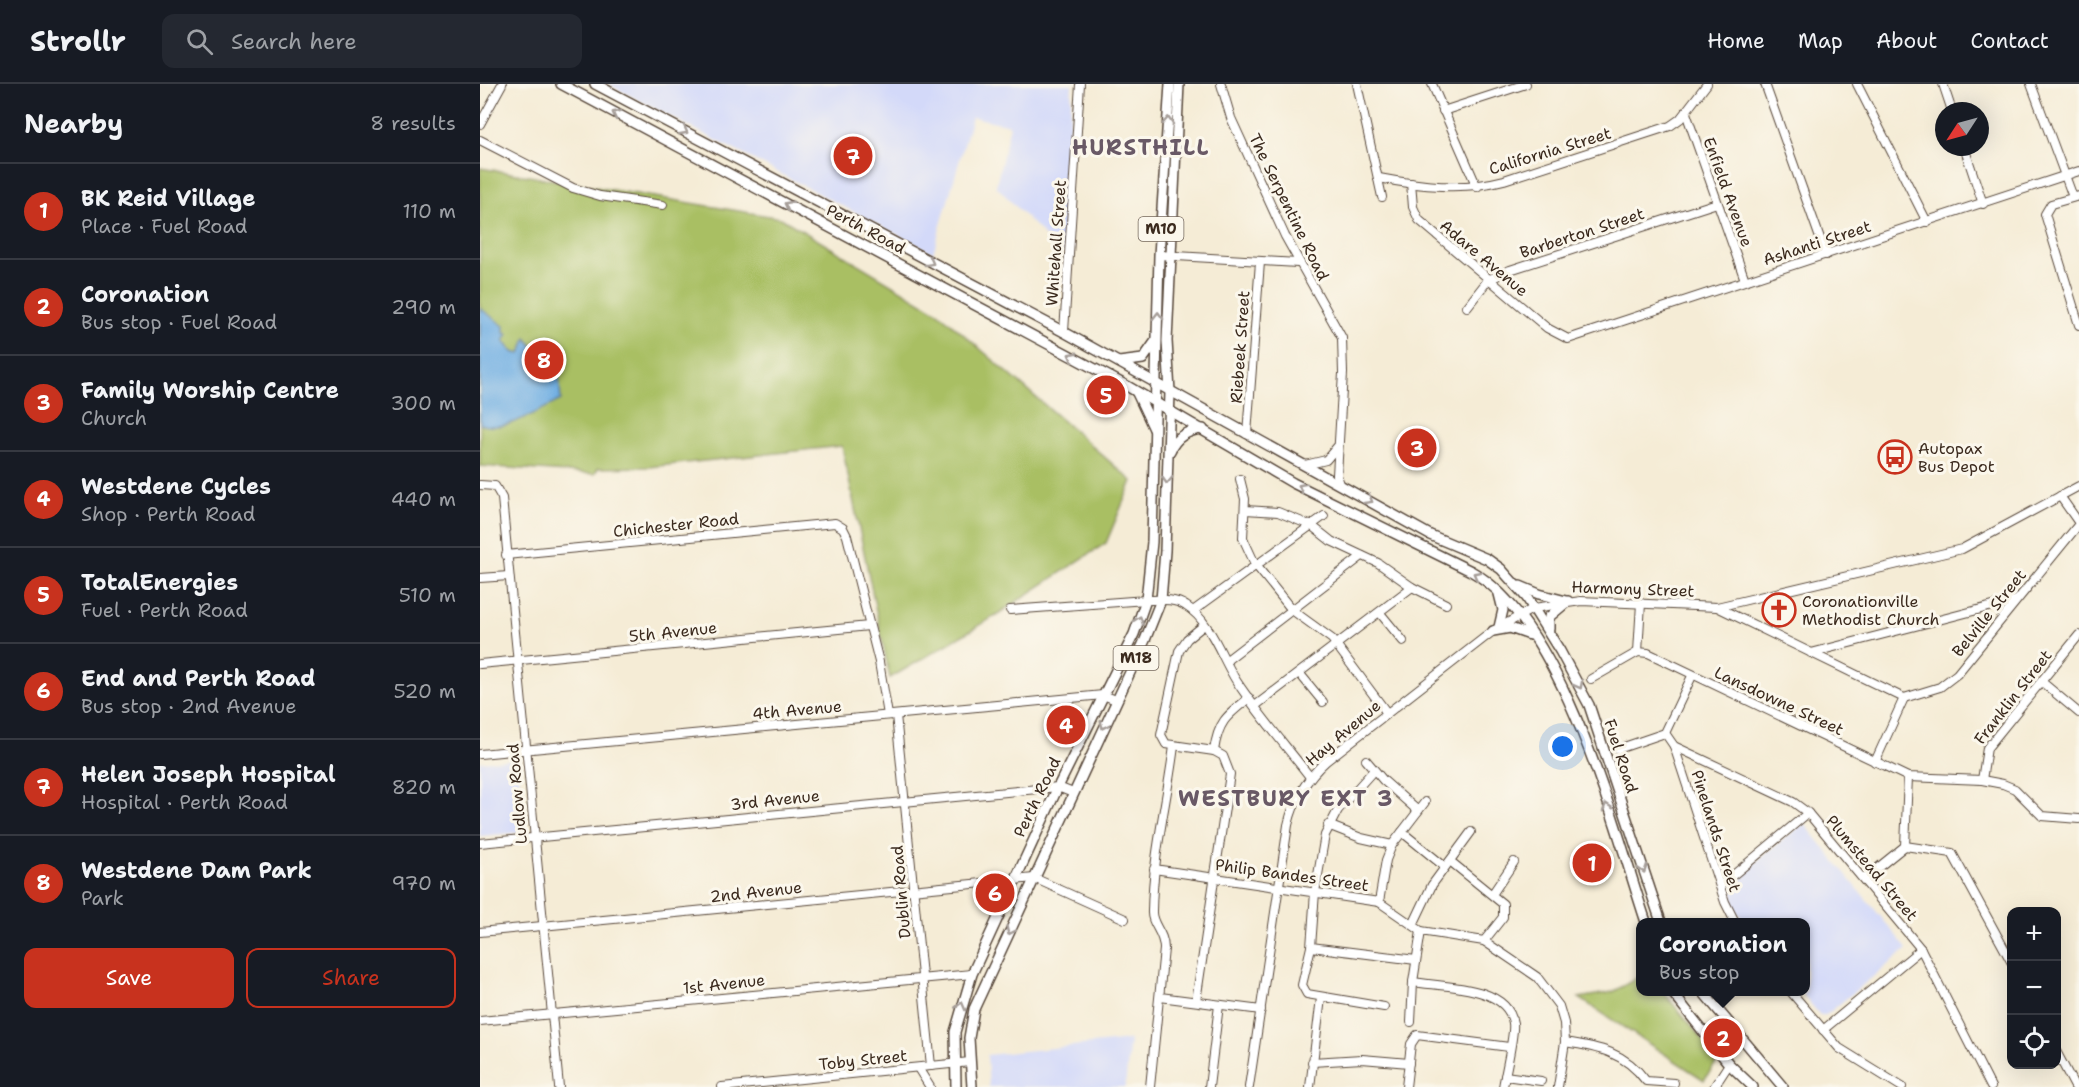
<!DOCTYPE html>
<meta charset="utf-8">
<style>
:root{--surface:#171b24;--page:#242831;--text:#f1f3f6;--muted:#9ea1a6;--line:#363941;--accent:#c8321e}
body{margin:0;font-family:"Shantell Sans",sans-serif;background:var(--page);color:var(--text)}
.controls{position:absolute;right:18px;bottom:18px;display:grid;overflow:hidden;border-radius:12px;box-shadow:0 6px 24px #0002}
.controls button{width:54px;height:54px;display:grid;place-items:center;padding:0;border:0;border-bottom:2px solid var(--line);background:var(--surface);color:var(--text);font:30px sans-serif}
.compass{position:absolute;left:1455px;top:18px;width:54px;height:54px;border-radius:50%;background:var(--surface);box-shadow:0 6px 24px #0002;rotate:234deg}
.you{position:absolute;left:1083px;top:663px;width:21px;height:21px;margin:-15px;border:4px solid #fff;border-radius:50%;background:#1a73e8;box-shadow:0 0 0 9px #1a73e833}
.badge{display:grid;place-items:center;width:39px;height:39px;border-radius:50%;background:var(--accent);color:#fff;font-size:20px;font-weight:700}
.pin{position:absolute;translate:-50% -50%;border:3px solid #fff;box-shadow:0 2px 6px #0006}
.popup{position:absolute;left:1156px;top:834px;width:174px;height:78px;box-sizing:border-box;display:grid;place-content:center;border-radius:12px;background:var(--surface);filter:drop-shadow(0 2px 4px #0005);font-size:20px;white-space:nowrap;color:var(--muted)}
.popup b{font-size:22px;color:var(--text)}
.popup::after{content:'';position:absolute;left:50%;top:100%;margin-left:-12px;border:12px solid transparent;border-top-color:var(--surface)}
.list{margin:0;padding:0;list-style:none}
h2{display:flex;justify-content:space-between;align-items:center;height:78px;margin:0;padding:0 24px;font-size:26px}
h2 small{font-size:20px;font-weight:400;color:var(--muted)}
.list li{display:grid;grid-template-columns:39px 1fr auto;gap:18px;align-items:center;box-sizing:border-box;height:96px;padding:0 24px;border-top:2px solid var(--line)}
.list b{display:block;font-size:22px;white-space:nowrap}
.list p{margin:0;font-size:20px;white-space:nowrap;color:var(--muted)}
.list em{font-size:20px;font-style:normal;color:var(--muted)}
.actions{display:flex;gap:12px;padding:18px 24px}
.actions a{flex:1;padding:14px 0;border:2px solid var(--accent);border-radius:12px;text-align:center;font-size:21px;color:var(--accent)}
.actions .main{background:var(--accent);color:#fff}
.icon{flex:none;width:33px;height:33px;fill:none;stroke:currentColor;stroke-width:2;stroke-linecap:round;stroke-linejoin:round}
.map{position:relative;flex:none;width:1599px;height:1003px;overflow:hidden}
header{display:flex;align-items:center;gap:36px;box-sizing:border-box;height:84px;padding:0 30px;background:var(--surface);border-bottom:2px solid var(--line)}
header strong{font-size:28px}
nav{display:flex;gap:33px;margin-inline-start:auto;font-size:21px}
.search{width:420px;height:54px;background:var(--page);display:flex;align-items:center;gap:15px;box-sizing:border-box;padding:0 21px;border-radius:12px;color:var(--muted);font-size:22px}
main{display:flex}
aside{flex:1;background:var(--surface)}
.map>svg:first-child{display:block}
</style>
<header>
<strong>Strollr</strong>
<div class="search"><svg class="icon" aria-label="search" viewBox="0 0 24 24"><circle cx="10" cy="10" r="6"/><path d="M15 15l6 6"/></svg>Search here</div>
<nav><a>Home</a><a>Map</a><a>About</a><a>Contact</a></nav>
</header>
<main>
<aside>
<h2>Nearby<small>8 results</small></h2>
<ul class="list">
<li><span class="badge">1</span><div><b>BK Reid Village</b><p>Place · Fuel Road</p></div><em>110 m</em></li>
<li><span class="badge">2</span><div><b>Coronation</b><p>Bus stop · Fuel Road</p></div><em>290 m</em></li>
<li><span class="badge">3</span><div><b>Family Worship Centre</b><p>Church</p></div><em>300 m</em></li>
<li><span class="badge">4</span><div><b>Westdene Cycles</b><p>Shop · Perth Road</p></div><em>440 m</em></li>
<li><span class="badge">5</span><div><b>TotalEnergies</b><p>Fuel · Perth Road</p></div><em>510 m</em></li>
<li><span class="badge">6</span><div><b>End and Perth Road</b><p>Bus stop · 2nd Avenue</p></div><em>520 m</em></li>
<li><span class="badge">7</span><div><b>Helen Joseph Hospital</b><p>Hospital · Perth Road</p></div><em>820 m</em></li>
<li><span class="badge">8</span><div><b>Westdene Dam Park</b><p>Park</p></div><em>970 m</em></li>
</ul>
<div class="actions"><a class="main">Save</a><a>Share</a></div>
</aside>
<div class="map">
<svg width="1599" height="1003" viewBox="0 0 1599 1003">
<rect width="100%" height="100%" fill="#fbf7ec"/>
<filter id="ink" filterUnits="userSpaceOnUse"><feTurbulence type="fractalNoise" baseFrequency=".0167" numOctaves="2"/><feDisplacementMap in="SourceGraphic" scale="12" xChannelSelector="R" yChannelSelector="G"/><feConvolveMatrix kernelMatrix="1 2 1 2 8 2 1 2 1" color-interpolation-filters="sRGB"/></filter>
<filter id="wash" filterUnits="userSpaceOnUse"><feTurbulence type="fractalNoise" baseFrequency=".008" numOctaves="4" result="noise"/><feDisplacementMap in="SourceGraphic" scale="24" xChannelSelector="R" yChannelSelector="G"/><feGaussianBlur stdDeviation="1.35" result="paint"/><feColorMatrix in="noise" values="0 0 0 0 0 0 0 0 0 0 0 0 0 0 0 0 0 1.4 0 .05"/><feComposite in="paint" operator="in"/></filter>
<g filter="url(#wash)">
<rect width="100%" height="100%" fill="#f5ecd6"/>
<g fill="#d3d9f9">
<path d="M128,0H592L583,171L516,102L530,41L492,33L453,169Z"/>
<path d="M37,675L45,748L0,752V678Z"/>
<path d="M1324,739L1427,865L1346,931H1340L1321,908H1326V838H1265L1251,821L1254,796Z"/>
<path d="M650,956L645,1003H509L507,971Z"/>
</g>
<g fill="#a9bf63" stroke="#727440" stroke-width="1.5">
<path d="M0,84L301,134L458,228L652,397L626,459L510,535L410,594L362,362L169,383L118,384L115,390L0,382Z"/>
<path d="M1160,892V908H1183L1239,975L1224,996L1099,914L1133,908Z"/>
</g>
<path fill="#6faee2" stroke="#556c80" stroke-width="1.5" d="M0,224L24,242V249L28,250L24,257L33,268L41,270L46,254L79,291L81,316C59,326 24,350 0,340Z"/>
</g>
<g filter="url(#ink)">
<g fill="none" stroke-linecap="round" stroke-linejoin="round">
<defs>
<g id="minor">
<path d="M741,0L751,34L805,152L862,254L863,289L857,391L860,400"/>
<path d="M877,0L902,113"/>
<path d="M952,0L997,103"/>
<path d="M1285,0L1346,171"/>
<path d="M1377,0L1447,138"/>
<path d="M1463,0L1472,27"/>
<path d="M1551,0L1593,113"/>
<path d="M963,27L1046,0"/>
<path d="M1206,29L1265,196"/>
<path d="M0,40L22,0"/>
<path d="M0,56L93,104L120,112L183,121"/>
<path d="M1484,63L1503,120"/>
<path d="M899,94C940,102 983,107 1024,96L1190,42L1200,35L1227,0"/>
<path d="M931,99L933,123L939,136L1067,244L1088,255L1599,87"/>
<path d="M1599,112L1571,120L1565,130L1599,241"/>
<path d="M679,171L818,179"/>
<path d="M987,223L1008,196L1030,186L1237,119"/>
<path d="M584,248L600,0"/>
<path d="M767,350L780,178"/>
<path d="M825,381L846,376L857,363"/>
<path d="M760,395L765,415L763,454L775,480L812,526L852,555L907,629"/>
<path d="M0,401L15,402L22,414L79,1003"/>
<path d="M1580,412L1599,439"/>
<path d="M765,426L798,428L832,442L851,457L898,479L932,503L966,520"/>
<path d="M26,471L355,439L363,444L367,452L399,578L408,631"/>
<path d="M0,494L29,492"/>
<path d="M1237,523L1424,614"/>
<path d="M530,526L666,516C679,516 694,514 706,522C731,537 742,575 757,598C779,631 806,662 830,693"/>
<path d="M713,527L844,432"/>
<path d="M900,529L923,557"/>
<path d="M723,542L707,555L699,567L681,651L686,660L734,667"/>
<path d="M1158,568L1168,569L1428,693L1502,696L1523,700L1535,705L1562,732L1599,735"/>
<path d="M1331,569L1536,516"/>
<path d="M747,576L882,472"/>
<path d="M0,580L389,542"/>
<path d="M820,590L843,618"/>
<path d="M1111,595L1158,568L1161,519"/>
<path d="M1562,598L1599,629"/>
<path d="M1424,614L1460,603L1477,590L1599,440"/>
<path d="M775,622L932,503"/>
<path d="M416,631L451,982"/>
<path d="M1185,649L1194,662L1313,718L1328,729L1441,865L1511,1003"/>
<path d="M1194,662L1245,818L1255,838"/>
<path d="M1138,665L1185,649L1212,592"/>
<path d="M0,670L623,611L636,616"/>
<path d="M886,676L903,696L938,727"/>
<path d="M1395,678L1424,614"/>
<path d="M893,687L858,726L845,751L835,808L831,863L822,901L827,910L904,923"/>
<path d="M1502,696L1507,664L1599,551"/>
<path d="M848,741L881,754L912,761"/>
<path d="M922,748L965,783"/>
<path d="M0,759L578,703L593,709"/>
<path d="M1425,762L1472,769L1532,879"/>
<path d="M970,777L1023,820V833L1004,857"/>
<path d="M674,785L899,818L941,847L1004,857L1057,893L1079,922L1084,939L1085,958L1078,1003"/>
<path d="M1384,795L1425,762L1428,693"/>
<path d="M1240,802L1328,729"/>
<path d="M1013,809L1034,778"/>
<path d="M899,818L906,776L912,761L945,718"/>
<path d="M933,841L952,801L991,748"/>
<path d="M0,848L554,794L645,835"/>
<path d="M831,863L936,876"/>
<path d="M933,898C963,903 1027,901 1033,939C1035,950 1025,990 1023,1003"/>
<path d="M1311,908L1359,964L1422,1003"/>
<path d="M680,913L781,926"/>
<path d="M716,917L750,690L743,672L734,667C738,638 746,632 769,614"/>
<path d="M0,937L492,890"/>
<path d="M931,938L933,898L941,847"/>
<path d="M1343,946L1441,865"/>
<path d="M1085,958C1118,963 1145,968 1166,997L1194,999"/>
<path d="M1576,967L1595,1003"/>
<path d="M832,978L882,975L929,979"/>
<path d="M438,984L450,1003"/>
<path d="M1025,992L1061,997"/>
<path d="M242,1003L490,978"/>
<path d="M670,1003L684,865C684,847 671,841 672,827C673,770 687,718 694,662"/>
<path d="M729,1003L739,921"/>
<path d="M769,1003L808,741C814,715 826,695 846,677L1013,547L1054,524L1101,517L1237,523L1482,465L1599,402"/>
<path d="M830,1003L841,914"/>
<path d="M926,1003L931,960L937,951L1029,963"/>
<path d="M1234,1003L1249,980"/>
</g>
<g id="major">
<path d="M81,0L647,302L813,399L991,487C1083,538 1134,742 1166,838"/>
<path d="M115,0L584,248L950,451L1007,475L1021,485L1047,514L1080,567L1109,621L1181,838"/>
<path d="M639,278L663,275L675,258"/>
<path d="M657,309L674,345"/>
<path d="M690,367C696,353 708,346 723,345"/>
<path d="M1040,502L1059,510L1086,517"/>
<path d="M1019,543L1023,526L1019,510"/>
<path d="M1069,545V533L1088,517"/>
<path d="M1013,547L1030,544L1050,551"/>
<path d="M1192,908L1249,980L1273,1003"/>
<path d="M1223,908L1303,1003"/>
<path d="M476,1003L475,948L492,890L578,703L654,550L666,516L672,458L679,171L690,0"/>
<path d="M492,1003L489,954L494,925L665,556L681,516L685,467L690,308L687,257L699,0"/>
</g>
</defs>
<use href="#minor" stroke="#57473a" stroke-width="10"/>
<use href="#major" stroke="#57473a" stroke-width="12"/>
<use href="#minor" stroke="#fff" stroke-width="8"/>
<use href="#major" stroke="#fff" stroke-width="9"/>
</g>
<defs><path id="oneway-chevron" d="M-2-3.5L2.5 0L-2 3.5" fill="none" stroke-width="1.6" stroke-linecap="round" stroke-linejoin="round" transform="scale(1.5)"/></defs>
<g stroke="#a79f9a">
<use href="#oneway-chevron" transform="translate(136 30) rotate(-152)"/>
<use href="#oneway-chevron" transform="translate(688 37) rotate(-87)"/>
<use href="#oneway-chevron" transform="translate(204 47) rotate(28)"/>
<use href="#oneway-chevron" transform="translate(308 121) rotate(-152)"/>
<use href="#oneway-chevron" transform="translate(450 178) rotate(29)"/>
<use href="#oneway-chevron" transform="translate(678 232) rotate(-89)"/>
<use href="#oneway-chevron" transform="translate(592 272) rotate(-152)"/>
<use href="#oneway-chevron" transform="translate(687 396) rotate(92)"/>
<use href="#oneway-chevron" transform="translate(822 403) rotate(-152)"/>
<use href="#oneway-chevron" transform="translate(889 416) rotate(30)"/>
<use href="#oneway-chevron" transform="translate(997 491) rotate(-152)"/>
<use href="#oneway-chevron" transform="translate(659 536) rotate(-71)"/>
<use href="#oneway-chevron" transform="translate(1099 601) rotate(62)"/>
<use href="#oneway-chevron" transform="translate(624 641) rotate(115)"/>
<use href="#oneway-chevron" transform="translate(1127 723) rotate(-108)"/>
<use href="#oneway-chevron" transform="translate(1163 785) rotate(72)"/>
<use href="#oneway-chevron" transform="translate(530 847) rotate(115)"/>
<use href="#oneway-chevron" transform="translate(481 922) rotate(-75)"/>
</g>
</g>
<defs>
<symbol id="bus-ring" viewBox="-11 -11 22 22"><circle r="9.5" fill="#fbf7ec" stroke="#c8321e" stroke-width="1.5"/><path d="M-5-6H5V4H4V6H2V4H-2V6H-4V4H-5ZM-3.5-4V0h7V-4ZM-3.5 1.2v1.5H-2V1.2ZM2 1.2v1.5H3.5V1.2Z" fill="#c8321e"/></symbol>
<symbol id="church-ring" viewBox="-11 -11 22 22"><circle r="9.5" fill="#fbf7ec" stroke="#c8321e" stroke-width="1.5"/><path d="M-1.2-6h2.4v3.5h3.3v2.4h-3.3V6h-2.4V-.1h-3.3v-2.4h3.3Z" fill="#c8321e"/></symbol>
</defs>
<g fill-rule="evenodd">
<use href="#bus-ring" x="1396" y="354" width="38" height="38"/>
<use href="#church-ring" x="1280" y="507" width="38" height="38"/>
</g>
<g text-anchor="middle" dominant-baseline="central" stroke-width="6" stroke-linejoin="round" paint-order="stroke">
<g fill="#fbf7ec" stroke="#75685c" stroke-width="1.5">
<rect x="658.5" y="133" width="45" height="24" rx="4.5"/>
<rect x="633.5" y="562" width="45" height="24" rx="4.5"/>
</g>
<g font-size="15" font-weight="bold" fill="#3b2a1e">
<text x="681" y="145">M10</text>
<text x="656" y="574">M18</text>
</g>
<g font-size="16" fill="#3b2a1e" stroke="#fbf7ec">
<text transform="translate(1070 67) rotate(-17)">California Street</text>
<text transform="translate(1248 108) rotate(70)">Enfield Avenue</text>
<text transform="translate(809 123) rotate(64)">The Serpentine Road</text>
<text transform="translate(386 145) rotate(28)">Perth Road</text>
<text transform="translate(1102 149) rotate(-18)">Barberton Street</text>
<text transform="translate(576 159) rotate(-86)">Whitehall Street</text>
<text transform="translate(1337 159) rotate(-18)">Ashanti Street</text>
<text transform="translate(1004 174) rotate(40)">Adare Avenue</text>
<text transform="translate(760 263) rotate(-86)">Riebeek Street</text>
<text transform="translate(196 441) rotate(-6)">Chichester Road</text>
<text transform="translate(1153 505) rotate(2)">Harmony Street</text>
<text transform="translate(1509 529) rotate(-51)">Belville Street</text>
<text transform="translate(193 548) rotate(-6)">5th Avenue</text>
<text transform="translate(1533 613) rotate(-52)">Franklin Street</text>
<text transform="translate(1299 617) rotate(25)">Lansdowne Street</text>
<text transform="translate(317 626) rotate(-5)">4th Avenue</text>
<text transform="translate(863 649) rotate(-40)">Hay Avenue</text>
<text transform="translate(1141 672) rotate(72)">Fuel Road</text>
<text transform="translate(37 710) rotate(-95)">Ludlow Road</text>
<text transform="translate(557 713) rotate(-64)">Perth Road</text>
<text transform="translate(295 716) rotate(-6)">3rd Avenue</text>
<text transform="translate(1236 747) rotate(72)">Pinelands Street</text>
<text transform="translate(1392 784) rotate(50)">Plumstead Street</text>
<text transform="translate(812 791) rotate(8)">Philip Bandes Street</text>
<text transform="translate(276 808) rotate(-6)">2nd Avenue</text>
<text transform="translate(421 808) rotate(-95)">Dublin Road</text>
<text transform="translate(244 900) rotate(-6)">1st Avenue</text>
<text transform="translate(383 976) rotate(-6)">Toby Street</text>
</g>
<g font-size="16" fill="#3b2a1e" stroke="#fbf7ec" text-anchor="start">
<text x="1438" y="364">Autopax<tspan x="1438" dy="18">Bus Depot</tspan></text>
<text x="1322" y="517">Coronationville<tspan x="1322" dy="18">Methodist Church</tspan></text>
</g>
<g font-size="22" font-weight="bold" letter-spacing="1.5" fill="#695966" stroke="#fbf7ec">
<text x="661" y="63">HURSTHILL</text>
<text x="806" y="714">WESTBURY EXT 3</text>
</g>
</g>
</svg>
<div class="controls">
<button>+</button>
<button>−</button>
<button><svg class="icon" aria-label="locate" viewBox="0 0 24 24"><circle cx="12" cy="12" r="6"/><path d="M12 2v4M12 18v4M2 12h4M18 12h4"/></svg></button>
</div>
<svg class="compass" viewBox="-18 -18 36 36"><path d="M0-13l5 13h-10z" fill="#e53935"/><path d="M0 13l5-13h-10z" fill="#9ea1a6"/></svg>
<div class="you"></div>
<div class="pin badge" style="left:1112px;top:779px">1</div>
<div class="pin badge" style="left:1243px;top:954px">2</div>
<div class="popup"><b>Coronation</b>Bus stop</div>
<div class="pin badge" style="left:937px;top:364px">3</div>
<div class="pin badge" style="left:586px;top:641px">4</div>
<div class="pin badge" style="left:626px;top:311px">5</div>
<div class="pin badge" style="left:515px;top:809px">6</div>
<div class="pin badge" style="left:373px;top:72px">7</div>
<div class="pin badge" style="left:64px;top:276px">8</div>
</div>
</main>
